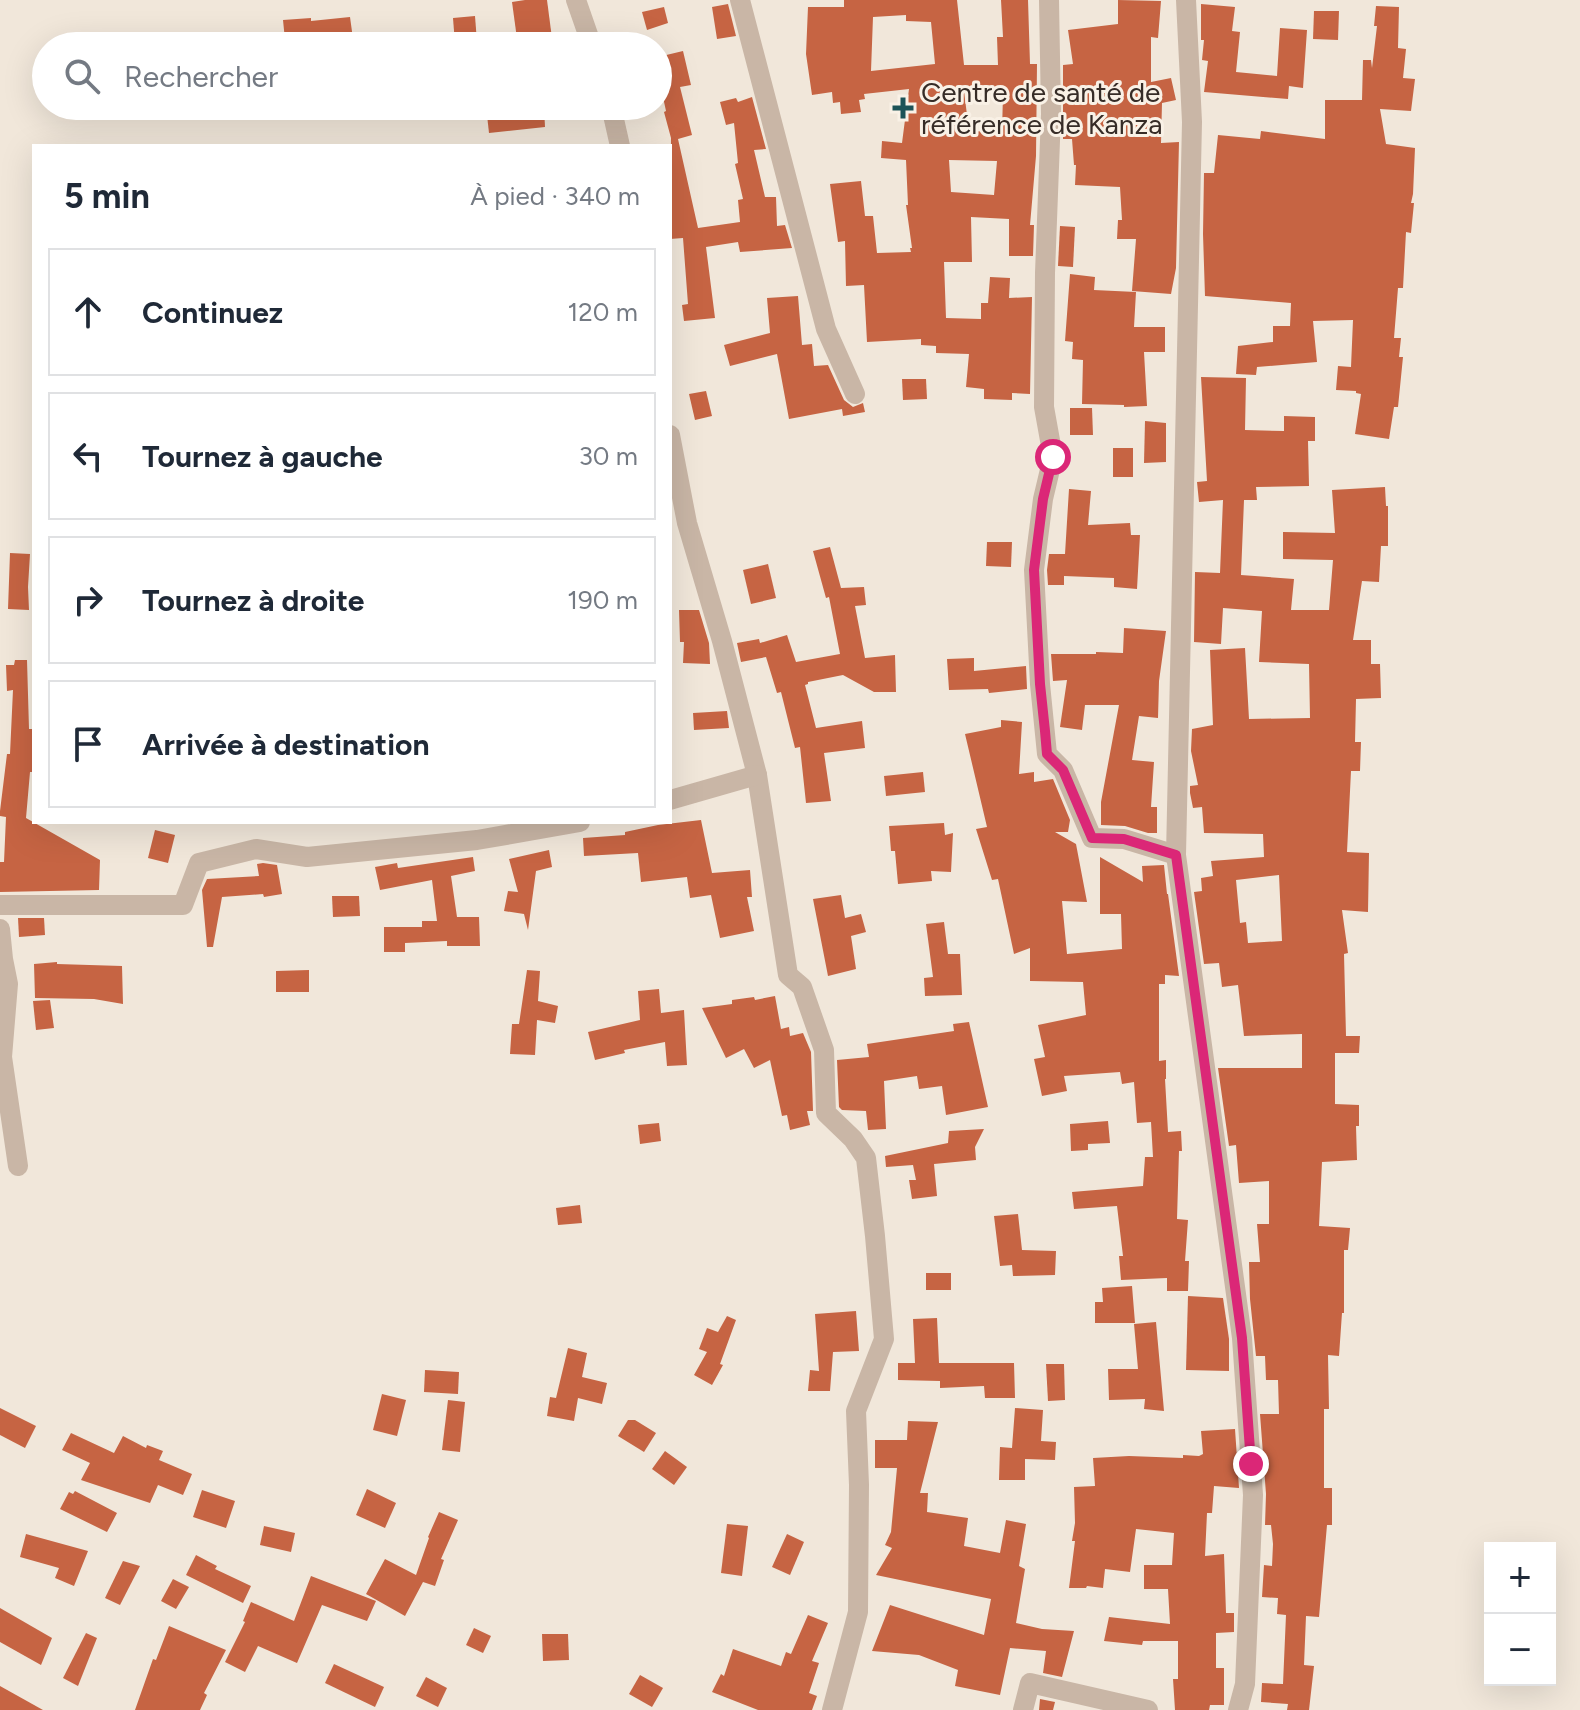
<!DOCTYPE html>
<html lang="fr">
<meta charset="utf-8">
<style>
:root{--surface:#fff;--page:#f2f2f3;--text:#1f2937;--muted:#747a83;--line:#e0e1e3}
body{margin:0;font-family:Figtree,sans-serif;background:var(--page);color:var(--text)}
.controls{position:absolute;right:24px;bottom:24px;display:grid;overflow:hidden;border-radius:0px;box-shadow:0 8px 32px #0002}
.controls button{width:72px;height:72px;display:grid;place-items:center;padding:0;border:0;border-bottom:2px solid var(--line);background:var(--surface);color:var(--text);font:40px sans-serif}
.stop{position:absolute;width:24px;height:24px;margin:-18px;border:6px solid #db2777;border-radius:50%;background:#fff}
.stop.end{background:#db2777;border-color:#fff;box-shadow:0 2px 8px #0008}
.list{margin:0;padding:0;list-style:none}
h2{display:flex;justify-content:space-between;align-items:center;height:104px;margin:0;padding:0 32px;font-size:34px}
h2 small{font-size:26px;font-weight:400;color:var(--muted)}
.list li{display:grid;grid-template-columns:52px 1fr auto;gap:24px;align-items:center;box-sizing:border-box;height:128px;margin:0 16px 16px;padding:0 16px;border:2px solid var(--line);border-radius:0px}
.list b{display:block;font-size:30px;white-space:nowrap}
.list em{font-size:26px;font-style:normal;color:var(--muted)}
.icon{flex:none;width:44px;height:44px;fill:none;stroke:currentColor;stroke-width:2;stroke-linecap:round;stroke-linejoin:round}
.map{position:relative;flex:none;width:1580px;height:1710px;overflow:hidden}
.search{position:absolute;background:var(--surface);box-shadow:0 8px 32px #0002;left:32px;top:32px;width:640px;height:88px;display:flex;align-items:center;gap:20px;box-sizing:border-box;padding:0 28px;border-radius:44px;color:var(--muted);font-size:30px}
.panel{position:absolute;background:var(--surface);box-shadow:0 8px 32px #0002;left:32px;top:144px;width:640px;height:680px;border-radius:0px}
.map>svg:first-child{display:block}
</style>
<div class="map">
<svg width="1580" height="1710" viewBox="0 0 1580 1710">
<rect width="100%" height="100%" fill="#f1e7da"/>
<g fill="#c66443" fill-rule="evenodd">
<path d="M525,0H547L553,46H518L512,2Z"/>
<path d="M844,0H957L964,65H998L997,37H1003L1001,0H1028L1030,64H1037L1036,156L1030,225H1034L1033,256H1009V219L971,217L972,262H944L946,318L981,319V303H988L990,277L1010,278L1009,298L1032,297L1030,394L1012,393V400L984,399V389L966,387L969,354L936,353V346L921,345V339L867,342L864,285L846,286L845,241L838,242L830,184L861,181L865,216H873L877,253L911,252L910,248H912L906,205H908L906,160L881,158L882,141L902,143L909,89L864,94L865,99L859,100L861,112L841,114L840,102L833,103L832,92L812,95L806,54L808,7H844ZM906,15V21L931,22L935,64L871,71L873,17ZM964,91L1003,94L1002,132L969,131ZM949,160L997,161L994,195L951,192Z"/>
<path d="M1118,0L1161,1L1158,38L1151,37V82L1171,78L1176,100L1162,103L1161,143L1179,142L1176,268L1171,294L1132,291L1136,239H1117L1118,220H1122L1120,187L1075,185L1076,165H1074L1072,139H1063V65L1073,64L1068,30L1118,24Z"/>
<path d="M728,4L736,36L717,39L712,7Z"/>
<path d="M1201,4L1235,7L1232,31L1240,32L1236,72L1277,76L1280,28L1307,30L1303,88L1289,86L1288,99L1204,92L1208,61L1202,60L1204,40H1201Z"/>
<path d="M1376,6L1399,7L1398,48L1406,49L1403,78L1415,79L1411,111L1380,109L1386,144L1415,148L1413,194L1411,203H1414L1411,233L1406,232L1403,288H1398L1394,338H1401L1399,357H1403L1398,407H1394L1389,439L1355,434L1361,394L1356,393V391L1336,390L1338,366L1351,367L1353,320L1313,321L1317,362L1257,367L1256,375L1236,374L1238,346L1273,342V326H1290L1291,303L1205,296L1203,234L1204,173H1214L1218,135L1260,139L1261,131L1325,139V100H1362L1363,60H1371L1372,68L1377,26H1374Z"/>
<path d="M664,7L668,23L647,30L642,12Z"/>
<path d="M1314,11H1339L1338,40L1313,39Z"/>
<path d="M475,16L477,42L455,44L453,18Z"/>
<path d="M350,17L354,46H333L332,37L285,40L283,20L311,18V21Z"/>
<path d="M683,51L691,85L680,87L692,135L678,139L698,228L740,222L738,200L743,199L735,164L738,163L734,123L726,125L720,102L736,98L738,102L752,97L766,149L754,150L765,197H776L777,226L785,225L792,248L740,252L738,242L706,247L715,318L684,321L682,305L688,304L683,238L670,239L671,138L664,112L666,111L658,74V57Z"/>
<path d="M486,106H544L545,127L489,133Z"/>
<path d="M1060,226L1075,227L1073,267L1058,266Z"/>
<path d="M1070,274L1095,277L1094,290L1136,292L1134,327H1165V352H1144L1147,406L1124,407V405L1082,404L1083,360L1072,359L1073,342L1065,341Z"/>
<path d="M798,296L802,345L812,344L814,366L828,365L844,400L853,407L863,403L865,412L843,416L842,409L789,419L777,354L730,366L724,345L770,333L767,298Z"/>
<path d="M1201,377L1246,378L1245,430L1284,431V416L1315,417V441H1308L1309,486L1256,487L1257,500H1244L1241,575L1294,579L1291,610H1329L1333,560L1283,559V532L1335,533L1332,490L1385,487L1386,506H1388V546H1381L1379,582L1362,581L1353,640H1371V664H1380L1381,698L1356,699L1355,742H1361L1360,771H1351L1347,852L1369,853L1368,912L1342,910L1348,953L1344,954L1346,1036H1360L1359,1053H1335V1104L1359,1105V1126H1356L1357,1160L1322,1162L1319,1226L1350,1228L1348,1250H1344V1313H1342L1339,1356L1328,1355L1329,1409H1324V1488H1332V1525H1327L1319,1617L1306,1616L1304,1665L1314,1666L1309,1710H1287L1288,1704L1261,1702L1262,1683L1283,1684L1286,1615L1277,1614L1278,1598L1262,1597L1264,1565L1272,1566L1273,1544L1271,1525H1265L1266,1494L1260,1414H1279L1278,1380H1266L1265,1356H1256L1250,1299L1249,1262H1260L1257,1224H1269V1181L1239,1183L1236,1145L1229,1146L1218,1068H1302V1034L1244,1036L1238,985L1222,987L1219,963L1204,964L1194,892L1202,891L1201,878L1213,876L1211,861L1264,857L1263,834L1204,833L1202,807L1193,808L1190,793V786L1198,785L1191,751L1192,729L1213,725L1210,650L1245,648L1249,719L1310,718L1309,664L1259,662L1262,611L1223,608L1221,644L1194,642L1195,572L1220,573L1223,500L1199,502L1197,482L1207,481ZM1279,875L1282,941L1248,943L1246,922L1240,923L1236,880Z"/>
<path d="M902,379H926L927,399L903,400Z"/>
<path d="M706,391L712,416L695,420L689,394Z"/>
<path d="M1070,408H1092L1093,435H1070Z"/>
<path d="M1145,421L1166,423V462L1144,463Z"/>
<rect x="1113" y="448" width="20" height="29"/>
<path d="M1069,489L1091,491L1088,525L1130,523L1131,535H1140L1137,589L1114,587V578L1064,576V585H1048L1047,570L1049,554H1065Z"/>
<path d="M987,542H1012L1011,567L986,566Z"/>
<path d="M830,547L841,588L864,587L866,605L855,606L865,658L895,655L896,692H874L843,675L808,682V684L805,685L816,728L862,721L865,748L824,753L831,801L806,803L800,747L795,748L781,692L777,693L766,657L741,662L737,643L759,639L760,643L787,635L796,662L840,654L829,597L826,598L813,551Z"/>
<path d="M10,553L30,554L28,587L29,610L8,609Z"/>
<path d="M768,564L776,598L751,604L743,570Z"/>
<path d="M679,610H699L709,643L710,664L683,663L684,642H680Z"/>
<path d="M1124,628L1166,631L1159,681L1158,718L1139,716L1132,760L1154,762L1151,807H1157V833H1148L1125,826L1101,825V802L1119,705H1085L1082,730L1060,727L1067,680L1053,681L1051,654H1096V652L1123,653Z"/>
<path d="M974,658V671L1026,666L1027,689L989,693L988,689L949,690L947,659Z"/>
<path d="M15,660H27L29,729H34V772H30L26,818L100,860L99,890L0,892V862H4L6,817L0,816V811L7,754H10L13,690L7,691L6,665H14Z"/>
<path d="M727,711L729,728L694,730L693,713Z"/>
<path d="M1001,720L1022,722L1019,774L1034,772V782L1053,779L1070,820L1068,832H1055L1076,844L1087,902L1062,901L1067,954L1122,949L1121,914H1100V857L1143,882L1142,866L1164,865L1167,894H1168L1179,976L1165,975V984H1159V1061L1166,1060V1079H1165L1168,1132L1181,1131L1182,1151H1179L1177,1219L1188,1220L1185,1261H1189L1188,1291H1167V1278L1121,1280L1119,1256H1123L1117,1206L1074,1209L1072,1192L1143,1186L1145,1157H1153L1151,1122L1137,1123L1134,1082L1122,1084L1120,1072L1064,1076L1067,1091L1042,1096L1034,1059L1045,1057L1038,1025L1086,1015L1083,982L1030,981V948L1014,954L998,879L992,880L976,829L987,827L965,734L1001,727Z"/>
<path d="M923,772L925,792L886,796L884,776Z"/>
<path d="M701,820L712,873L750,870L752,897H747L754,931L720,938L711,895L690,898L687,877L641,882L638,853L584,856L583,838L625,835V832L658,825Z"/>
<path d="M944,823L945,835L953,833L951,872L931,871L932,881L898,884L895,851H891L889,826Z"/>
<path d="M155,830L175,835L168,863L148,858Z"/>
<path d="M549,850L552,867L536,871L528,930L524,914L504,911L508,891L518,892L509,859Z"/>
<path d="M473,857L475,871L451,876L457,917H479L480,946H447V941L405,943V952H384V927H422V921H437L432,880L380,890L375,867L397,863L398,868Z"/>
<path d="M263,863L277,865L282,894L264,897L263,894L222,897L213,947H207L202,890L207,879L259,876L257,864Z"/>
<path d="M841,895L845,918L861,914L866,932L851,936L856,969L828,976L813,899Z"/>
<path d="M332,896H359L360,916L333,917Z"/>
<path d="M18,918H44L45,935L19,937Z"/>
<path d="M944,922L948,954H960L962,995L925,996L924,978L933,977L926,924Z"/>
<path d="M57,962V964L122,966L123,1004L94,999L35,998L34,964Z"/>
<path d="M309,970V992H276V971Z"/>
<path d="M527,970L540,971L538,1001L558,1006L555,1023L537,1020L535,1055L510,1054L512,1024H519Z"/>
<path d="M659,989L661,1013L684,1010L687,1065L667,1066L665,1042L624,1050L625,1053L595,1060L588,1032L640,1020L638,991Z"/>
<path d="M775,996L781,1029L789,1027L790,1036L803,1033L811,1052L813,1111H807L810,1125L790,1130L787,1115L782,1116L770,1060L754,1068L744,1049L726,1058L702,1008L732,1004V1000L754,997L755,1000Z"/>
<path d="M50,1000L54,1028L36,1030L33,1001Z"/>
<path d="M969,1022L988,1107L946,1115L942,1086L919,1089L917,1076L884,1081L886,1129L868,1130L866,1111L842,1110L839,1107L837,1060L869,1057L867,1044L954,1031L953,1024Z"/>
<path d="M1108,1121L1110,1143L1088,1144V1150L1071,1151L1070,1124Z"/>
<path d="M659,1123L661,1141L640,1144L638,1125Z"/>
<path d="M984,1129L975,1147L976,1160L934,1164L937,1196L912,1199L909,1180H916L913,1165L886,1167L885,1156L948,1143L949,1131Z"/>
<path d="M580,1205L582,1223L558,1225L556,1208Z"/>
<path d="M1018,1214L1022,1250L1056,1251L1055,1275L1013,1276L1012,1265L1000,1266L994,1216Z"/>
<rect x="926" y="1273" width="25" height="17"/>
<path d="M1132,1286L1135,1323H1095V1302H1103L1102,1288Z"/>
<path d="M1188,1296L1223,1298L1229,1339V1371L1186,1370Z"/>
<path d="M856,1311L859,1351L833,1352L830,1391H808L810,1370L819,1371L815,1314Z"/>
<path d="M727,1316L736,1320L720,1364L723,1365L712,1385L694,1375L707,1352L699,1349L707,1328L718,1332Z"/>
<path d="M937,1318L939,1363H1014L1015,1398H985L984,1386L940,1388V1381L898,1380V1363H915L913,1319Z"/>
<path d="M1156,1322L1164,1411L1144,1409L1145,1399L1109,1400L1108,1369H1138L1134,1324Z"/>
<path d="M568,1348L587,1353L582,1377L607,1383L602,1404L578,1398L574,1421L547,1416L550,1397L556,1398Z"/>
<path d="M1046,1364H1064L1065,1400L1048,1401Z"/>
<path d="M425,1370L459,1372L458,1394L424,1392Z"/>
<path d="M382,1394L406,1400L397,1436L373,1430Z"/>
<path d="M448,1400L465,1402L460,1452L442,1450Z"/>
<path d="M0,1408L36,1426L25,1448L0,1435Z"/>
<path d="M1015,1408L1043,1410L1041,1441L1056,1442L1055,1460L1025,1459V1480H999L1000,1447L1012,1448Z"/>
<path d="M628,1420H635L656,1433L644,1452L618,1436Z"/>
<path d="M908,1421L938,1422L920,1493H928L927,1512L968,1518L964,1546L1000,1553L1006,1520L1026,1524L1019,1566L1025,1569L1016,1623L1042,1629L1074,1631L1062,1677L1043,1673L1046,1651L1010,1648L1000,1695L955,1686L958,1670L919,1655L872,1651L890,1605L984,1635L991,1599L876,1575L892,1548L885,1545L891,1532L897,1468H875V1440H907Z"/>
<path d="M1235,1429L1239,1488L1214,1486L1212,1513H1207L1205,1556L1224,1554L1226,1613H1234V1632L1216,1633V1668H1224V1705H1210L1209,1710H1175L1173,1679H1178V1641H1143L1142,1645L1104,1641L1109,1617L1170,1624L1168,1589H1144V1565H1172L1174,1533L1136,1529L1130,1572L1105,1569L1103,1588L1087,1586L1086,1588H1069L1075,1541H1072L1075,1523L1074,1487L1095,1486L1093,1458L1129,1456L1183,1458V1455L1199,1456L1203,1454L1201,1431Z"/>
<path d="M71,1433L114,1453L123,1436L146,1448L147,1445L163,1451L159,1460L192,1474L183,1495L158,1485L150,1503L81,1480L90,1463L62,1450Z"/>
<path d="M665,1451L687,1467L674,1485L652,1469Z"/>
<path d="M367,1489L396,1503L385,1528L356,1515Z"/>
<path d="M202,1490L235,1501L226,1528L193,1517Z"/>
<path d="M75,1491L117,1513L107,1532L60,1509L69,1492L73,1494Z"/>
<path d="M439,1512L458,1520L441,1559L444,1560L435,1586L423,1582L405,1616L366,1594L385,1559L416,1575L429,1538L428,1537Z"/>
<path d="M727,1524L748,1526L742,1576L721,1573Z"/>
<path d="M264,1526L295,1533L291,1552L260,1545Z"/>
<path d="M26,1534L88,1551L74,1586L55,1578L59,1568L20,1557Z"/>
<path d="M787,1534L804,1542L790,1575L772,1567Z"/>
<path d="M196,1555L217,1566L215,1569L251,1586L243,1603L186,1575Z"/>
<path d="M123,1561L140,1566L120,1605L105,1598Z"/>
<path d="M311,1576L376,1601L367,1621L322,1605L297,1663L258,1646L245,1672L225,1662L245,1622L243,1621L251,1602L294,1621Z"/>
<path d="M173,1579L189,1587L176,1609L161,1601Z"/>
<path d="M0,1608L52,1638L41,1665L0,1642Z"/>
<path d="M808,1615L828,1623L812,1661L819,1663L809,1693L817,1696L812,1710H758L712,1692L721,1674L724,1676L733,1649L781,1666L786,1652L791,1654Z"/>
<path d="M169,1626L226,1650L204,1693L207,1695L200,1710H135L153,1659L156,1660Z"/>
<path d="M474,1628L491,1636L483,1653L466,1645Z"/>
<path d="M86,1633L97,1638L78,1686L63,1678Z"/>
<path d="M542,1634H568L569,1660L543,1661Z"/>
<path d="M334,1664L384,1687L375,1707L325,1683Z"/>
<path d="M640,1675L663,1688L652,1707L629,1694Z"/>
<path d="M426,1677L447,1688L438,1707L416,1696Z"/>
<path d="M0,1686L43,1710H0Z"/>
<path d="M1040,1699L1055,1702L1053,1710H1039Z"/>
</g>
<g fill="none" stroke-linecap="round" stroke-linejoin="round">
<g stroke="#c9b6a6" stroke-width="20">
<path d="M576,0L592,46"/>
<path d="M740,0L826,329L855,394"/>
<path d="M1049,0L1051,114L1045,273L1044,407L1053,457L1043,499L1034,570L1040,684L1047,754L1063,770L1092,838L1124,839L1176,855"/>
<path d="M1186,0L1192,122L1176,855L1242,1338L1253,1495L1245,1684L1238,1710"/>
<path d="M611,106L620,146"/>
<path d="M670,435L687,523L722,641L757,775L788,975L802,987L824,1050L826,1113L853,1139L866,1158L875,1236L884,1339L856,1411L859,1485L858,1612L832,1710"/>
<path d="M670,800L757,775"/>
<path d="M0,905H183L199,863L256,849L307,857L477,840L580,822"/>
<path d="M0,929L3,959L8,984L2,1057L18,1166"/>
<path d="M1023,1710L1030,1683L1148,1710"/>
</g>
</g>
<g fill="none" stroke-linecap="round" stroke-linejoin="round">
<path stroke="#db2777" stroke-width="10" d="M1053,457L1043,499L1034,570L1040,684L1045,731L1047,754L1063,770L1092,838L1124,839L1176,855L1242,1338L1251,1464"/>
</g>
<path fill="#1d5357" stroke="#f9f1e6" stroke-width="3" d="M899 96h8v8h8v8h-8v8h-8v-8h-8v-8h8z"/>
<g text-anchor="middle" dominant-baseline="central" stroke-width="6" stroke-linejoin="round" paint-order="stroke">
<g font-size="28" fill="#362c27" stroke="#f9f1e6" text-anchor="start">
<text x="921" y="92">Centre de santé de<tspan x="921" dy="32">référence de Kanza</tspan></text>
</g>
</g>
</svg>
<div class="controls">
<button>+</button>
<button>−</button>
</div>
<div class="stop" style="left:1053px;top:457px"></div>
<div class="stop end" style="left:1251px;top:1464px"></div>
<div class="search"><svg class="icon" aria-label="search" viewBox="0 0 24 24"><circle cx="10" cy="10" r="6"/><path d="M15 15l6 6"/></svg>Rechercher</div>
<section class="panel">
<h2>5 min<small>À pied · 340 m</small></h2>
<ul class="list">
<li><svg class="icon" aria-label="ahead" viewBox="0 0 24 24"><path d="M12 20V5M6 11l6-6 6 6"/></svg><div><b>Continuez</b></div><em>120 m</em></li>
<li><svg class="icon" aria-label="left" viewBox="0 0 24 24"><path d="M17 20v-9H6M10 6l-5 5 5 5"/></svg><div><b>Tournez à gauche</b></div><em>30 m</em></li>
<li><svg class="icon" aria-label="right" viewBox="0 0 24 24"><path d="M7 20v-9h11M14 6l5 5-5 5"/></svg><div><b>Tournez à droite</b></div><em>190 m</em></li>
<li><svg class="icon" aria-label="arrive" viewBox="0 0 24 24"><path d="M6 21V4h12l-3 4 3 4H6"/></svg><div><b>Arrivée à destination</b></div></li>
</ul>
</section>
</div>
